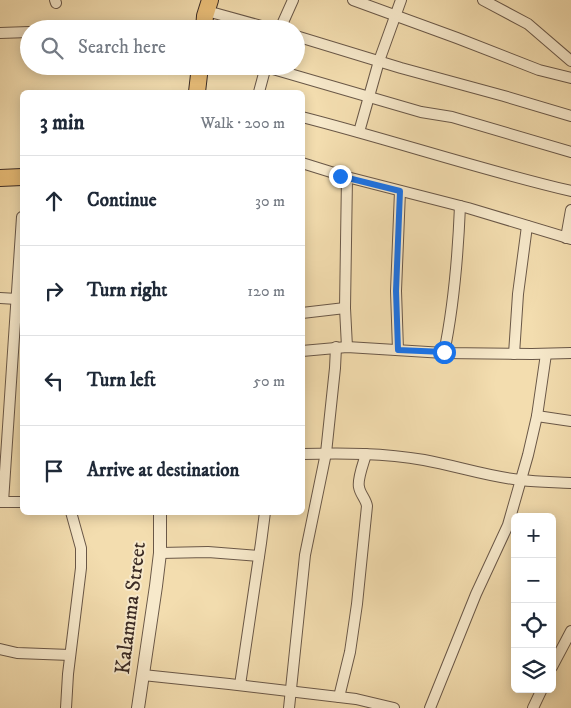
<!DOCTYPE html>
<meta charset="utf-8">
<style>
:root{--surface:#fff;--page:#f2f2f3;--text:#1f2937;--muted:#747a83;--line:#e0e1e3}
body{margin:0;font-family:"IM FELL DW Pica",serif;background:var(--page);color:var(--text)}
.controls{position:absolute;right:15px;bottom:15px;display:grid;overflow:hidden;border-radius:8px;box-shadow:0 2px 12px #0003}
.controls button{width:45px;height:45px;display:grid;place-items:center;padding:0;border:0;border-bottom:1px solid var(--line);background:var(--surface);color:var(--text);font:25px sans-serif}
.stop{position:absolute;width:15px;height:15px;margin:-11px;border:4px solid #1a73e8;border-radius:50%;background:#fff}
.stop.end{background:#1a73e8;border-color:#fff;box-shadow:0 1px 5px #0008}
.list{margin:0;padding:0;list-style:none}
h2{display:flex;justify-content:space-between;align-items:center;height:65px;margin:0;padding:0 20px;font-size:21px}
h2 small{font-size:16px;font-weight:400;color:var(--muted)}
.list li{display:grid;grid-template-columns:32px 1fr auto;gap:15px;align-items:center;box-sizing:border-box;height:90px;padding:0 20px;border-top:1px solid var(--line)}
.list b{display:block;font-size:19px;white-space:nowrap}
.list em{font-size:16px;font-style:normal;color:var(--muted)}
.icon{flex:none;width:28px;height:28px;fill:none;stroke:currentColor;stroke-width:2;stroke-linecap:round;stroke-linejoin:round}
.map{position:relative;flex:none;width:571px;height:708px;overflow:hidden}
.search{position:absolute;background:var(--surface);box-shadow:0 2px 12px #0003;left:20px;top:20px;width:285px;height:55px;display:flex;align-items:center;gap:12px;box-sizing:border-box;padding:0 18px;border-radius:28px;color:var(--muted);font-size:19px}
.panel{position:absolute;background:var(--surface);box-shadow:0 2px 12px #0003;left:20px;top:90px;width:285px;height:425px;border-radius:8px}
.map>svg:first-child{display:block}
</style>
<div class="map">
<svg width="571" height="708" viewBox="0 0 571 708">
<rect width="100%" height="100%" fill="#f3ddaf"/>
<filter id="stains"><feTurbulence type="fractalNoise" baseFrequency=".004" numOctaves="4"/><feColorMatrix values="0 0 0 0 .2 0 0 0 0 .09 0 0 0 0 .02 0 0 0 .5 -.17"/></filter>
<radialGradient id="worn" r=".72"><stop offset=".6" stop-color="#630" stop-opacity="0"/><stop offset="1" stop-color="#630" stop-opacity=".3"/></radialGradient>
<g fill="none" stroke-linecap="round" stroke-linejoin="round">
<defs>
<g id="minor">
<path d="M55,0L56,3"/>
<path d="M353,0L457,38L539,70L571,78"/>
<path d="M483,0L528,24L571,61"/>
<path d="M207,11L272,29"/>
<path d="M103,29H106"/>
<path d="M280,29L293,0"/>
<path d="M0,33L29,32"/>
<path d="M296,36L401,68L504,96L571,116"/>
<path d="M266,67L421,112L452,117L571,152"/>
<path d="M259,92L266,66"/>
<path d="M302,117C392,140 481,170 571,191"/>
<path d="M359,132L379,61L401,0"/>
<path d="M302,163L347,177L468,208L571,239"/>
<path d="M347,177L345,308L347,347"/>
<path d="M566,238L571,210"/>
<path d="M0,298L17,299"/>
<path d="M302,313L345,308"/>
<path d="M398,350L396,291L400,191"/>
<path d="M302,351L347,347L444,353L532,354L571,353"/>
<path d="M444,353C454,305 458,255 460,206"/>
<path d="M514,354L518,294L527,226"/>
<path d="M537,416L571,421"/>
<path d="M302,454C343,453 384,453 424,460C457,466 489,477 521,480C538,482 555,482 571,483"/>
<path d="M0,502H22"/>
<path d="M3,502L22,217"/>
<path d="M160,553L208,552L259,556"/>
<path d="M0,649L17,653L70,655"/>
<path d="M552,667L571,631"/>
<path d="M143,675L229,684L356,699L394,708"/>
<path d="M240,685L261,543L265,512"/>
<path d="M339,697L350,652L357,604L367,506C366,499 360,494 359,487C357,479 364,462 366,454"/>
<path d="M66,708L68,674L81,568V548L71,512"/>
<path d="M289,708L305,555L326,453L335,368L336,347"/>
<path d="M430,708L476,594L508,525L528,455L537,416L546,354"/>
<path d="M533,708L542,689"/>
</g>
<path id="tertiary" d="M138,708L156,586L160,553V512"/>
<g id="primary">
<path d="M204,29L205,16L210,0"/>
<path d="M197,92L200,66"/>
<path d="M0,178L22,177"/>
</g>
</defs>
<use href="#minor" stroke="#6a5848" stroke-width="12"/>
<use href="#tertiary" stroke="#6a5848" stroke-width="14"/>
<use href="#primary" stroke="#3c2c25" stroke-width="18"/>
<use href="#minor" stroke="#f7e9cb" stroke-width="10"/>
<use href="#tertiary" stroke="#f7e9cb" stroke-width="12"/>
<use href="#primary" stroke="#eabe78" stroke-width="16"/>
</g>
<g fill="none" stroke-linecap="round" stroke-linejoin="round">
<path stroke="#1a73e8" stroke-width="6" d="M340,176L400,191L396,291L398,350L444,352"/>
</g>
<g text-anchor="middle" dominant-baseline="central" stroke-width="4" stroke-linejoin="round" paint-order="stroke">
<g font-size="21" fill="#3c2c25" stroke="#f7e9cb">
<text transform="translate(131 608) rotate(-83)">Kalamma Street</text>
</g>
</g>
<rect width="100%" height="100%" filter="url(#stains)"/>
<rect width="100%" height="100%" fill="url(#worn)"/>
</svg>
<div class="controls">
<button>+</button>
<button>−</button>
<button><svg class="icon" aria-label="locate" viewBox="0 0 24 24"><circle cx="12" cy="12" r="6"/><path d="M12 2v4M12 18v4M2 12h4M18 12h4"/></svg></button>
<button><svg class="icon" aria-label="layers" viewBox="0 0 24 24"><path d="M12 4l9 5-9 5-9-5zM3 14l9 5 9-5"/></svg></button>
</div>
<div class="stop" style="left:444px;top:352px"></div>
<div class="stop end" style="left:340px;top:176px"></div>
<div class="search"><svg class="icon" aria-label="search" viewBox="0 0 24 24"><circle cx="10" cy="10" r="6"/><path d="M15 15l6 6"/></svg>Search here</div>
<section class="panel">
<h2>3 min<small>Walk · 200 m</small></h2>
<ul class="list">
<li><svg class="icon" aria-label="ahead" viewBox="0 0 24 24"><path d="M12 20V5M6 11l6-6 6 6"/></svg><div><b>Continue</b></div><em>30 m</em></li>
<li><svg class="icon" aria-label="right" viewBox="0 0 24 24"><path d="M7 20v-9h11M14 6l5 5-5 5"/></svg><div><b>Turn right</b></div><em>120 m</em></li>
<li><svg class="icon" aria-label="left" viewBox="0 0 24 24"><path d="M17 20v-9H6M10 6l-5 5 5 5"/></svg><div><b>Turn left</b></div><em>50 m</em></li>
<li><svg class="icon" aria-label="arrive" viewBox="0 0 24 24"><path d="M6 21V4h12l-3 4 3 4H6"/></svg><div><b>Arrive at destination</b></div></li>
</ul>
</section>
</div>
